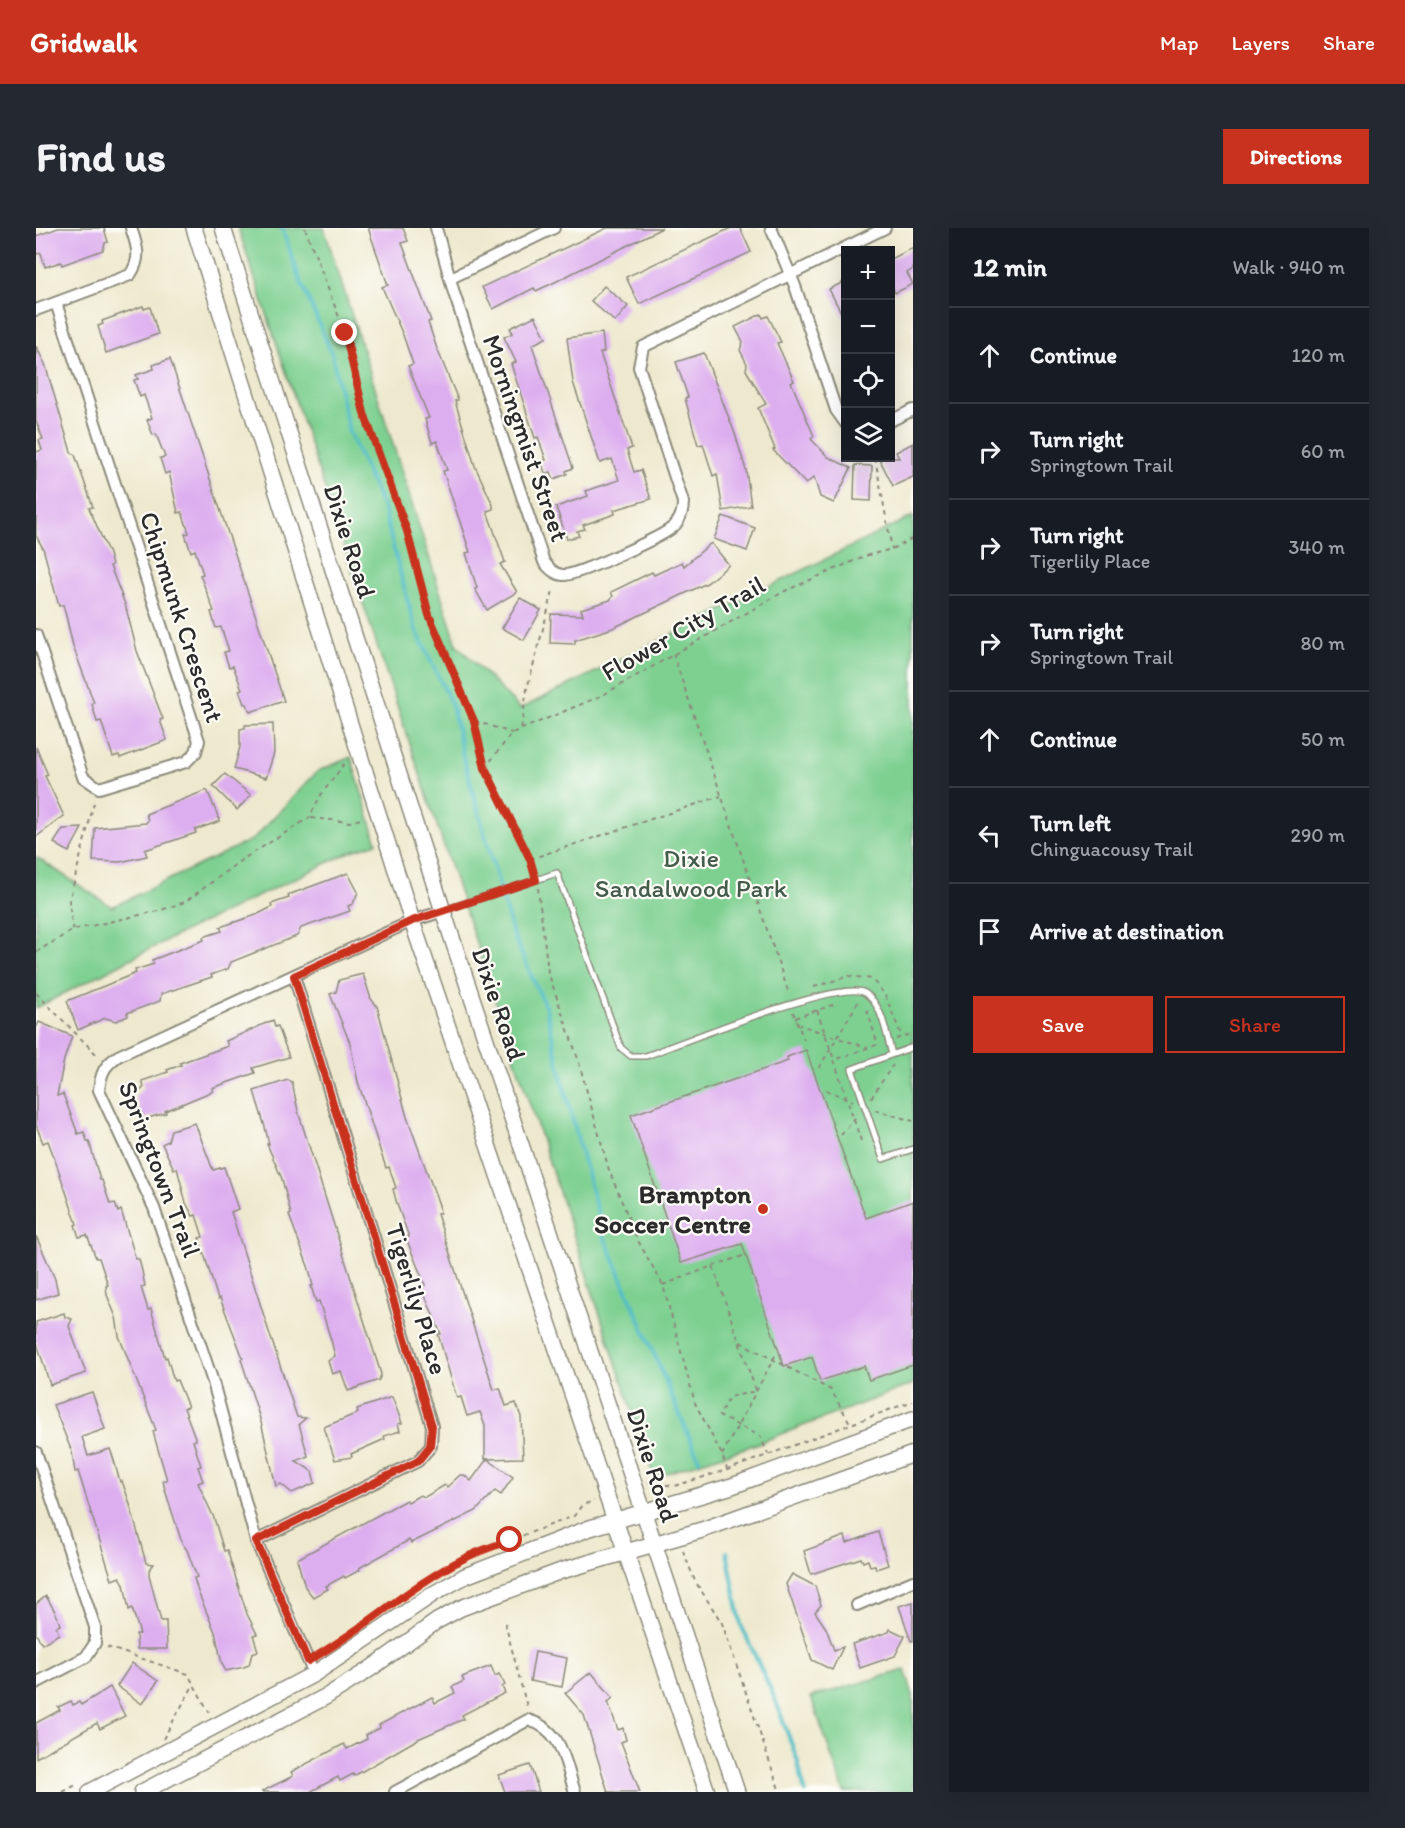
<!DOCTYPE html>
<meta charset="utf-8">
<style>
:root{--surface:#171b24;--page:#242831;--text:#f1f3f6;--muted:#9ea1a6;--line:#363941;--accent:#c8321e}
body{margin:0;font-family:Itim,sans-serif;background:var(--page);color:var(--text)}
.controls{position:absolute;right:18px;top:18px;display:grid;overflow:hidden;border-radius:0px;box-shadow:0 6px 24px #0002}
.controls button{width:54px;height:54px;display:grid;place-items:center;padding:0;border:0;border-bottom:2px solid var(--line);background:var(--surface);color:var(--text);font:30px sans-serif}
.stop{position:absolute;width:18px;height:18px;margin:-14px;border:4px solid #c8321e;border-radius:50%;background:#fff}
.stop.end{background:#c8321e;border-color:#fff;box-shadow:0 2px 6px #0008}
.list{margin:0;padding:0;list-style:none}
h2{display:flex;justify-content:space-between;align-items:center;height:78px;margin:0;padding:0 24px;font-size:26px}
h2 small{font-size:20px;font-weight:400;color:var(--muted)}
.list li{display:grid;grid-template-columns:39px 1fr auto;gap:18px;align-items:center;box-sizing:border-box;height:96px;padding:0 24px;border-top:2px solid var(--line)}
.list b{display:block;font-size:22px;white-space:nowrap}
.list p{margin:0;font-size:20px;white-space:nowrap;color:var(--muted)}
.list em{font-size:20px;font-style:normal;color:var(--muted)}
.actions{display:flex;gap:12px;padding:18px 24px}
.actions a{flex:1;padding:14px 0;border:2px solid var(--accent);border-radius:0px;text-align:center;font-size:21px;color:var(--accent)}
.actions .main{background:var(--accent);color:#fff}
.icon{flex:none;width:33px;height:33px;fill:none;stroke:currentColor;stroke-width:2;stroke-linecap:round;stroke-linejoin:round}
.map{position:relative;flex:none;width:877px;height:1564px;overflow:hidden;border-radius:0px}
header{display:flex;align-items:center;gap:36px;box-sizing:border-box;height:84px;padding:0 30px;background:var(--accent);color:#fff}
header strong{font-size:28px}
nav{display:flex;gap:33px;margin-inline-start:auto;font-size:21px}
.intro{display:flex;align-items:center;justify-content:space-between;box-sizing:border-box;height:144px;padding:0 36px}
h1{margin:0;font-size:42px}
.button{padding:15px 27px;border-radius:0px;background:var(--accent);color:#fff;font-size:21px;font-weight:700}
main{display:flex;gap:36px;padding:0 36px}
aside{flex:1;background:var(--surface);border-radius:0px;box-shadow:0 6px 24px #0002}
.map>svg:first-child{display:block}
</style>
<header>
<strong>Gridwalk</strong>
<nav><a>Map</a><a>Layers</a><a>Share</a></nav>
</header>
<div class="intro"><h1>Find us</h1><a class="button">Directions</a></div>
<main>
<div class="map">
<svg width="877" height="1564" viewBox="0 0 877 1564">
<rect width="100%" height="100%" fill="#fdfcf7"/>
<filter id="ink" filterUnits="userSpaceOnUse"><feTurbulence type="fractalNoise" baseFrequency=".0167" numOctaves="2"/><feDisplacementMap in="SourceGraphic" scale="12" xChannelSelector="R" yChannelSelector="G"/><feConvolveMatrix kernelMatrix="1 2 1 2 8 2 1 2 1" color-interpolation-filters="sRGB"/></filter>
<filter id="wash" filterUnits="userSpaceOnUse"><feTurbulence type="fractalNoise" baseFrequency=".008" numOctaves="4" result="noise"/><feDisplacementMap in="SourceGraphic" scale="24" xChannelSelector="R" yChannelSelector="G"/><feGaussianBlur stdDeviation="1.35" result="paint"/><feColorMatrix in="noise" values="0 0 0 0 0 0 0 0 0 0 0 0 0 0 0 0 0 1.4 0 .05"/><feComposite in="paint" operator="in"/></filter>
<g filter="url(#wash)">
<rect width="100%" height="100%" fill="#eee9ce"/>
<g fill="#7ed091" stroke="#547e5e" stroke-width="1.5">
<path d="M202,0H288L421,417L484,481L877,288V1156L712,1219L618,1249Z"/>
<path d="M315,529L341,615L316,623L129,713L0,780V629L76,679L217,611L282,543Z"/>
<path d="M869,1442L877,1467V1564H808L775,1469Z"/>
</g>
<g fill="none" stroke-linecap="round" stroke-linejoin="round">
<g stroke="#4fbdc7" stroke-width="4">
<path d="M246,0L262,47L296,126L313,204L347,280L379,400L416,477L427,528L477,707L510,780L527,856L568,1008L663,1232"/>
<path d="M691,1324L705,1397L739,1471L761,1531L769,1564"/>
</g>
</g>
<g id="blocks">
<g fill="#ddaeef">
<path d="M22,0H68L72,14L69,15L67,22L26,37L25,34L9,39L5,25L0,26V8Z"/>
<path d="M332,0H367L372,13L366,15L395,93L392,94L400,118L422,172L419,173L439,238L457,277V281L451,283L469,334L464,336L481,364L451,382L439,361L441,360L430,325L434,324L407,243L411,242L401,213L396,215L389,191L393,190L372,138L377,136L367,107L346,59L352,57Z"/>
<path d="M571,0H626L515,56L500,63L498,60L457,81L446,59Z"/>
<path d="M695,0H704L715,24L603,76L590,49Z"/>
<path d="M877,20V41L871,45L877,56L859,65L855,55V31Z"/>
<path d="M810,53V94L793,61Z"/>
<path d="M568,58L592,78L579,94L555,73Z"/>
<path d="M107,78L108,81L114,79L122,106L70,125L62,98L67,96L66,93Z"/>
<path d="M725,86L727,90L732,88L745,114L741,115L758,153L755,154L778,208L775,211L792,229L815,240L798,275L784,269L778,249L770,256L737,222L739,221L722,180L730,176L710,142L711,136L704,122L707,114L699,99Z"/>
<path d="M499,88L510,110L496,117L537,240L530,243L531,246L518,251L515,244L509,245L505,233L510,232L502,209L499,210L475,136L480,134L468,109L477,105L474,100Z"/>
<path d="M566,105L568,124L564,125L596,220L591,222L598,244L605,242L615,271L578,282L579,286L547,297L549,301L541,303L543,308L531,311L520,279L552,268L550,263L583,252L576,231L564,235L537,154L531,110Z"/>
<path d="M0,118L9,136L35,224L39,227L57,279L53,280L73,326L76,337L74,338L89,376L101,423L127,491L124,492L131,512L84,530L83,527L77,529L65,493L61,494L56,476L58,475L37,418L30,388L27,377L23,378L7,320L0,308V224L6,222L3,212L7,211L0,193Z"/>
<path d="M668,125L699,206L710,242L715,278L687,283L681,246L677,248L667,216L662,217L658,203L649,170L652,169L640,134Z"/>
<path d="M134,131L248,473L214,484L211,476H208L203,462L206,461L197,438L193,439L188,424L193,423L185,399L180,400L175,384L178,383L164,347L167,346L159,322L155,324L149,306L153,305L146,284L142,285L133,244L129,246L124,230L129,229L120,206L117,207L111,192L116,190L108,167L104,169L98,152L102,151L100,147L118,141L117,137Z"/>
<path d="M877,215V249L857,258L843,230H863L860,224Z"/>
<path d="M819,237L836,238L835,273L818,272Z"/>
<path d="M687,288L719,300L711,323L678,311Z"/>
<path d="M675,315L693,337L671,355L577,400L539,412V416L514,415L515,386L547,387L545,381L574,372L577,368L575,364L616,344L618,347L646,334L648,338Z"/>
<path d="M484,370L505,382L488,412L466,400Z"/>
<path d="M237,496L238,525L230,550L198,541L204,519V501L209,500V497Z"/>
<path d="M0,519L12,547L9,548L28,588L0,609Z"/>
<path d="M189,546L215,567L201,582L177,558Z"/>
<path d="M171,562L184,593L159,602L160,605L109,622L111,628L84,634L57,633L59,600L110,595L112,592L110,586Z"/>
<path d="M46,600L33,624L18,615L27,601Z"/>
<path d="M312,645L322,664L317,676L312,678L314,683L265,700L261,708L195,734L192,741L175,747L176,749L125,766L124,773L91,785L92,788L80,793L69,790L42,802L31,773L100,745L99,742L118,736L116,732L168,712L167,709L186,703L184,699L220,687L236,679L235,676L253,670L252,667Z"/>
<path d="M327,746L335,771L341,778L371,889L403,977L404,985L401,986L458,1162L464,1160L470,1178L480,1175L485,1189L487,1230L449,1231V1198L444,1184L431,1188L425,1169L421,1170L417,1157L402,1106H405L390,1070L386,1058L389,1057L370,1010L373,1009L361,976L357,961L360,960L353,939L350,940L345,925L322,854L314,815L294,766L300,764L303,752Z"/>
<path d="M237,792L239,799L242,798L253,829L217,840L219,845L176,860L177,863L129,883L130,885L108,891L99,869L108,859L106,853L132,844L131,842L145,837L144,835L192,818L190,813Z"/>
<path d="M3,794L36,808L28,832L21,868L27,866L42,906L48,904L51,913H53L64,952H66L74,976L79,975L82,984L85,982L99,1028L100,1031H103L106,1043L109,1058L105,1059L112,1082L115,1081L129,1130L131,1129L138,1153L141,1152L152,1179L148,1180L160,1212L157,1213L165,1238L162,1239L167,1253L162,1255L178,1290L188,1323L191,1322L211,1386L221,1406L217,1407L222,1423L216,1425L213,1437L208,1439L190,1443L186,1436L179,1404L162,1364L158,1350L161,1349L151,1322L146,1315L129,1262L127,1253L131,1252L119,1211L117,1203L120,1202L83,1108L80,1089L71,1067L70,1058L72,1057L63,1030H60L51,1007L43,1009L39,997L41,996L18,929L12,913L7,915L0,897V801Z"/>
<path d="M770,822L830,990L877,973V1137L833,1152L828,1138L784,1153L776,1129L748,1138L706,1016L645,1035L595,887L752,833L751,829Z"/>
<path d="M252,852L256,854L262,883L345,1146L343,1152L312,1163L305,1143L296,1146L292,1133L299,1128L295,1112L283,1073L280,1074L275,1058H277L273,1041L253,987L255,986L246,951L231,916H233L229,899L218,863Z"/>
<path d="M159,895L177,942L188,939L202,981L195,984L235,1110L261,1189L270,1190L263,1196L272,1228L260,1233L276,1243L279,1255L256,1265L245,1256L240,1258L225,1194L205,1131L207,1130L184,1070L182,1071L163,1010L167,1009L160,987L157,988L150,975L141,940L138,941L126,916L132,913L135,902Z"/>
<path d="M0,1008L19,1051L22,1065L0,1072Z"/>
<path d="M28,1085L29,1089L36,1091L33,1098L50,1145L14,1157L0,1112V1094Z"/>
<path d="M56,1164L69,1201L46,1209L52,1228L74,1221L77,1229L84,1254L86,1253L93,1273L110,1335L118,1336L113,1342V1347L125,1393H130L131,1421H101L100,1406H104L96,1380L93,1382L88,1356L84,1349L76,1352L42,1243L39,1244L36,1224L17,1177Z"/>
<path d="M356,1169L366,1195L362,1196L364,1203L348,1208L349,1211L315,1226L316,1229L299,1232L288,1199L322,1185L321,1181Z"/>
<path d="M451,1231L477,1249L465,1267L459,1263L440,1283L375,1315L373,1312L323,1340L324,1342L309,1350L308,1348L290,1358L292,1361L277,1369L269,1359L261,1331L370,1272L372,1274L384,1267L389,1269L409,1257L411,1259L424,1247H428L435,1253Z"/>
<path d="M842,1304L852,1337L840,1341L839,1337L834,1338L832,1332L827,1334L825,1330L775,1346L768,1323L809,1308L811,1315Z"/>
<path d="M756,1346L779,1358L785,1377L779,1384L790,1400L798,1422L807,1419L796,1442L776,1432L750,1356Z"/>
<path d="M10,1368L20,1385L24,1397L20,1399L23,1406L6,1416L0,1406V1376Z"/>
<path d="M877,1374V1413H875L863,1378Z"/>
<path d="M854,1401L869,1408L859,1428L824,1440L816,1416L853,1404Z"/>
<path d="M499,1424L531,1430L526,1459L494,1453Z"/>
<path d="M96,1435L122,1453L106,1476L81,1458Z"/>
<path d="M455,1438L459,1448L463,1446L469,1457L466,1459L469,1465L426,1487L428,1491L382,1511L318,1548L317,1546L304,1553L302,1549L274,1564H225L257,1548L255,1544L308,1516L311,1521L331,1511L330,1507L344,1500L343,1497L396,1469L399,1475L419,1465L416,1459L428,1453L426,1449Z"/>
<path d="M555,1444L577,1470L572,1474L582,1502L587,1500L590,1512L585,1514L604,1564H572L548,1487L529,1465Z"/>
<path d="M74,1459L89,1488L64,1501L61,1495L0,1530V1495L24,1482L22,1479L35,1473L37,1477L43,1474L45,1477Z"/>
<path d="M494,1537L503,1564H469L463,1547Z"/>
</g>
</g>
</g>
<g filter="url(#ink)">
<use href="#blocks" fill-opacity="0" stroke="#8c8a7c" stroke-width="1.5"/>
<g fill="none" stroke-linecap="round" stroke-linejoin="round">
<defs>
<g id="lane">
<path d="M408,682L521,645L585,820L595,828H610C642,816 806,750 829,765C847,777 850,807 856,826"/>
<path d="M877,819L816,841L847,931L877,921"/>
</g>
<g id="street">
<path d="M400,0L418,65L508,334C513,340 518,346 527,347C538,349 620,311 633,302C643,296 647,285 647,274L603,139L607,119L849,0"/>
<path d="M735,0L759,58L800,182L810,196"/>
<path d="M415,50L518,0"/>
<path d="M0,82L94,47C106,30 101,18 95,0"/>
<path d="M854,193L877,182"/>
<path d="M0,407L47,549L63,560L150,534L160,524L163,513L20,75"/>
<path d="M0,1224L59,1399V1415L50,1429L0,1455"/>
<path d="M220,1313L382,1233L395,1218L396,1198L258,748"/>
<path d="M821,1377L877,1353"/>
<path d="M278,1446L220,1313L177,1154L118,980L63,862C65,845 68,838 82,828L376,693L407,683"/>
<path d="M359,1564L492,1492C527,1502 528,1532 539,1564"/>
</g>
<g id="secondary">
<path d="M158,0L376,693L671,1564"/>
<path d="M187,0L407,683L701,1564"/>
<path d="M54,1564L278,1446L397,1366L429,1348L554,1300L696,1258L877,1191"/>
<path d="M106,1564L291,1468L334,1441L401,1393L425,1380L525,1343L666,1302L877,1226"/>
</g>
</defs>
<use href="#lane" stroke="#8c8a7c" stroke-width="8"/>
<use href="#street" stroke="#8c8a7c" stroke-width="14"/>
<use href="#secondary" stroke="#8c8a7c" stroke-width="18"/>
<g stroke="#8c8a7c" stroke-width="2" stroke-dasharray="4.5 4.5" stroke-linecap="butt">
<path d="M269,0L309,105L328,185L371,303L393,387L438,493L449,540L497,643"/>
<path d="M839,230L856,321"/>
<path d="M637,426L753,766"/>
<path d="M439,493L476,505"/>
<path d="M485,500L491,461L517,363"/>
<path d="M449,540L476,505L565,468L749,363L829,328L856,321L877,310"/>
<path d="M275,590L314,594L328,590"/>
<path d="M494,631L685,568"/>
<path d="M502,660L512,744L541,828L573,942L601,1011L627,1057L659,1175L686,1227L692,1244"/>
<path d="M37,702L33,674L59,571"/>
<path d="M0,724L37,702L122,683L149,674L204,633L273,590L285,567L311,532"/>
<path d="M778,759L813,748L836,751L849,767L866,809"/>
<path d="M0,765L63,829"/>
<path d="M781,782L798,832"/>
<path d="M831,782L842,817"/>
<path d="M757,784L768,812"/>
<path d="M759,790L799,776"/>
<path d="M761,796L832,820"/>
<path d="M860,811L877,805"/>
<path d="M783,840L822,774"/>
<path d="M790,862L817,873"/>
<path d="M835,870L857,837"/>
<path d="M839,882L877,893"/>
<path d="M805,907L822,886"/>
<path d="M825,913L798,832L843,816"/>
<path d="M677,1038L707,1028"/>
<path d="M627,1057L677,1038L720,1163L693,1169L683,1188L724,1208L732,1226"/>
<path d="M704,1114L795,1162L814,1195"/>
<path d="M686,1227L740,1126"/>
<path d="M612,1254L638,1258L691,1242L877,1173"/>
<path d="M647,1323L659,1353L686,1395L744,1564"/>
<path d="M412,1339L428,1330L538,1288L546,1277L558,1273"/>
<path d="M469,1395L491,1479"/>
<path d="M71,1419L152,1446L173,1484"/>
<path d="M127,1511L158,1456"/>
<path d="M27,1564L40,1557"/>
</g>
<use href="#lane" stroke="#fff" stroke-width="5"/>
<use href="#street" stroke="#fff" stroke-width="10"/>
<use href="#secondary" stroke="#fff" stroke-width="15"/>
</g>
</g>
<g fill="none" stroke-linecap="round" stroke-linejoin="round" filter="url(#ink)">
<path stroke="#c8321e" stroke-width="8" d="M309,105L328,185L371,303L393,387L438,493L449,540L494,631L500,652L376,693L258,748L396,1198L394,1218L382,1233L220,1313L272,1433C326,1403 372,1359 427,1331C442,1323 459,1318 474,1312"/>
</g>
<circle fill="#c8321e" stroke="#fdfcf7" stroke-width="2" cx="727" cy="981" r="6"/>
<g text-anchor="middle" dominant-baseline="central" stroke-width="4.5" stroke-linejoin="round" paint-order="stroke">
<g font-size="26" fill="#2b2b2b" stroke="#fdfcf7">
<text transform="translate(490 210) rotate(71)">Morningmist Street</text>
<text transform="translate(314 313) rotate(72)">Dixie Road</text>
<text transform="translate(146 389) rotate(72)">Chipmunk Crescent</text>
<text transform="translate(647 400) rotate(-30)">Flower City Trail</text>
<text transform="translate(463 776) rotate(71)">Dixie Road</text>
<text transform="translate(124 941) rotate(69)">Springtown Trail</text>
<text transform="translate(381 1071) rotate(73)">Tigerlily Place</text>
<text transform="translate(617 1237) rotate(72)">Dixie Road</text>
</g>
<g font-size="26" fill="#445d4a" stroke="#fdfcf7">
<text x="655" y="630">Dixie<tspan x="655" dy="30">Sandalwood Park</tspan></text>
</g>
<g font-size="26" font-weight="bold" fill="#2b2b2b" stroke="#fdfcf7" text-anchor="end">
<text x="715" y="966">Brampton<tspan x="715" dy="30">Soccer Centre</tspan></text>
</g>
</g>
</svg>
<div class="controls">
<button>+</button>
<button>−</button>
<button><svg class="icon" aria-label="locate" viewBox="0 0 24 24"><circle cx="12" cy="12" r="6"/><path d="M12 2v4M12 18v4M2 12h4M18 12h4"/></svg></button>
<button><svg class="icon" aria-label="layers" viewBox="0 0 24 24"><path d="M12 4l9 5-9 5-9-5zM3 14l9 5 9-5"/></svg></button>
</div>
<div class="stop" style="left:474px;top:1312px"></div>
<div class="stop end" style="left:309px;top:105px"></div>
</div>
<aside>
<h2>12 min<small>Walk · 940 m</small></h2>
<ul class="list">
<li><svg class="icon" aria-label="ahead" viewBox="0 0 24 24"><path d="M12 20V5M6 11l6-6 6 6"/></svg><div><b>Continue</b></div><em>120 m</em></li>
<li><svg class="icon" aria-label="right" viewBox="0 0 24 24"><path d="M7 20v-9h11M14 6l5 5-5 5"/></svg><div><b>Turn right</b><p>Springtown Trail</p></div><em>60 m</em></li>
<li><svg class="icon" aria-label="right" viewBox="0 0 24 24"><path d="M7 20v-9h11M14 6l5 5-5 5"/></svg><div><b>Turn right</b><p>Tigerlily Place</p></div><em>340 m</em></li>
<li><svg class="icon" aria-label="right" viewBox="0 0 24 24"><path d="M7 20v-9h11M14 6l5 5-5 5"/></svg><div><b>Turn right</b><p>Springtown Trail</p></div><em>80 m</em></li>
<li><svg class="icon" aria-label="ahead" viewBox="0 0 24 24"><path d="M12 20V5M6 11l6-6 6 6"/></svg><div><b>Continue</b></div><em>50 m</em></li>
<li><svg class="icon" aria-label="left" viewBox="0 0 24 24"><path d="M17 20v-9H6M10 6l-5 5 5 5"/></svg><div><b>Turn left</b><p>Chinguacousy Trail</p></div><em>290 m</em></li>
<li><svg class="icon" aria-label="arrive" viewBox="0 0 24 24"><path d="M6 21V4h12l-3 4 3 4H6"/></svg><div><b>Arrive at destination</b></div></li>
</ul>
<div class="actions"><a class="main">Save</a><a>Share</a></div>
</aside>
</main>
